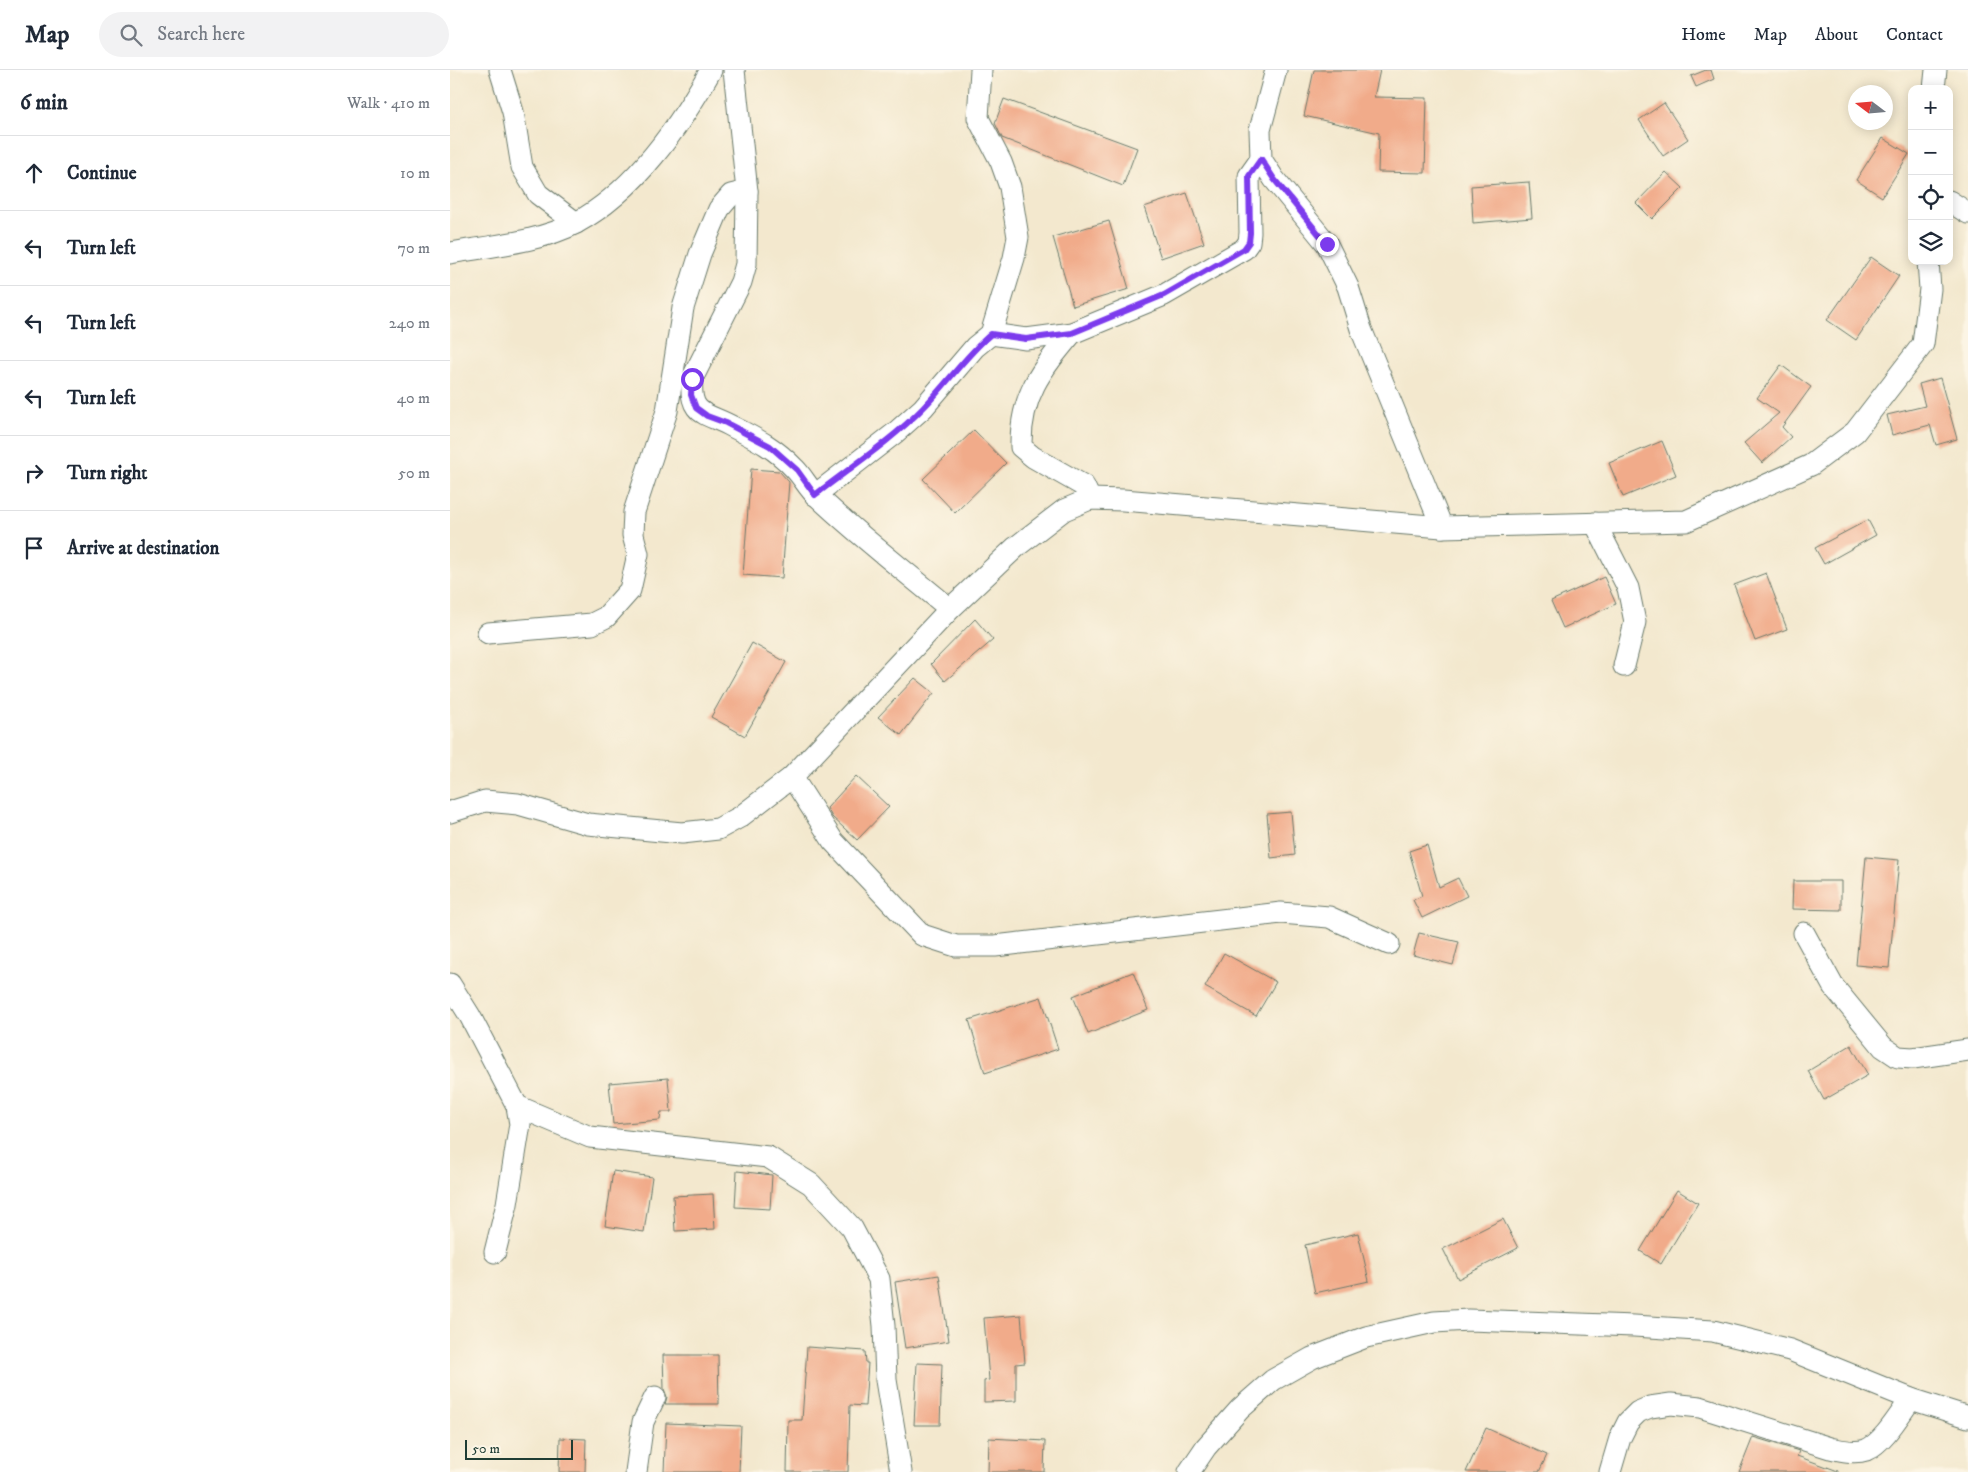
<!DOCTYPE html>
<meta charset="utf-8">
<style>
:root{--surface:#fff;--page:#f2f2f3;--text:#1f2937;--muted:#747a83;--line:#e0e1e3}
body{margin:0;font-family:"IM FELL DW Pica",serif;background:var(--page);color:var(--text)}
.controls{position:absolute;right:15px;top:15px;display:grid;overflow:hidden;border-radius:10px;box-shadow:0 2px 12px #0003}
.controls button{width:45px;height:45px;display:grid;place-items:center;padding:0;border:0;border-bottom:1px solid var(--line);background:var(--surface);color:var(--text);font:25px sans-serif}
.compass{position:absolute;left:1398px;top:15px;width:45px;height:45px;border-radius:50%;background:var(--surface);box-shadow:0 2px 12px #0003;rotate:286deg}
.scale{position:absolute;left:15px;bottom:12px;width:108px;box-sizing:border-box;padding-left:5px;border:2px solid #1f3d34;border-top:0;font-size:14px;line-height:18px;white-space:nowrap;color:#1f3d34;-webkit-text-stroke:4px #fcf5e5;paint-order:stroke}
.stop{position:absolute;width:15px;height:15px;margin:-11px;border:4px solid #7c3aed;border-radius:50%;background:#fff}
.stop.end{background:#7c3aed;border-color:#fff;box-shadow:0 1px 5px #0008}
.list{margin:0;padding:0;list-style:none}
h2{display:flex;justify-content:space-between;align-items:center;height:65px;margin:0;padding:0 20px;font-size:21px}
h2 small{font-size:16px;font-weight:400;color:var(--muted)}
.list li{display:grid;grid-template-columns:32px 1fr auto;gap:15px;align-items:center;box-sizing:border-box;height:75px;padding:0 20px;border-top:1px solid var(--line)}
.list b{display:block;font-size:19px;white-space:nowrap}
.list em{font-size:16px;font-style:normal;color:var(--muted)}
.icon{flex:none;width:28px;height:28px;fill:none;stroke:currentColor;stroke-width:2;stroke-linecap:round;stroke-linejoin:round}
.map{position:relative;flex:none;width:1518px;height:1402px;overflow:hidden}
header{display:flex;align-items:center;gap:30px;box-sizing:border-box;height:70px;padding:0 25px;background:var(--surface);border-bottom:1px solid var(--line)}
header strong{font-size:24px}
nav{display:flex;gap:28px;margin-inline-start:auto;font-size:18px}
.search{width:350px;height:45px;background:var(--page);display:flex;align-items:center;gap:12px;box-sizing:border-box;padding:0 18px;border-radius:28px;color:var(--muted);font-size:19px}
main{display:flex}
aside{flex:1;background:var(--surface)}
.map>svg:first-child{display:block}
</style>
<header>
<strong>Map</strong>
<div class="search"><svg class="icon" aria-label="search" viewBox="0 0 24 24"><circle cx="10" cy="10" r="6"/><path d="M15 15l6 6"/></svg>Search here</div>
<nav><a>Home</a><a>Map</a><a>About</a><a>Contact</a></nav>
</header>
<main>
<aside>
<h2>6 min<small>Walk · 410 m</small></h2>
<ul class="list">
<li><svg class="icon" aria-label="ahead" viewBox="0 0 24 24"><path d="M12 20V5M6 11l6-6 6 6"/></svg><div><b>Continue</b></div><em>10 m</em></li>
<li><svg class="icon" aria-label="left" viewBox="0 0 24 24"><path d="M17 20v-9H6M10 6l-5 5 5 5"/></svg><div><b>Turn left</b></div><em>70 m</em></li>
<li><svg class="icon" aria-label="left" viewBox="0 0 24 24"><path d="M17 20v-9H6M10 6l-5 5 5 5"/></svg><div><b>Turn left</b></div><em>240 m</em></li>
<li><svg class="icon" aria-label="left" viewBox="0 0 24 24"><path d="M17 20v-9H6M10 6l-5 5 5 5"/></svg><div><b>Turn left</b></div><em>40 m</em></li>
<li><svg class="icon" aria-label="right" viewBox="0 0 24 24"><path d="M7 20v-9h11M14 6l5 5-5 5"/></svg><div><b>Turn right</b></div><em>50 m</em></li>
<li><svg class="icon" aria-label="arrive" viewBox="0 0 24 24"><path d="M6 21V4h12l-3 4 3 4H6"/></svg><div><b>Arrive at destination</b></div></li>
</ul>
</aside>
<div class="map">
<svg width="1518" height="1402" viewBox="0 0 1518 1402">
<rect width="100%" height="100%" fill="#fcf5e5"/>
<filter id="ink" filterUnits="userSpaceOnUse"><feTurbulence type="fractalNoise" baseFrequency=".02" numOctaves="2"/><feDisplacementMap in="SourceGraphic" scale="10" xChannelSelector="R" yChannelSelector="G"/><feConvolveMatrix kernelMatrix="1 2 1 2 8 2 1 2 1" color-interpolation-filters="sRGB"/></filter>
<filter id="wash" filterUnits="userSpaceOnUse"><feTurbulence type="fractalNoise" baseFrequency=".0096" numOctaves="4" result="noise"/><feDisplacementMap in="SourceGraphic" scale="20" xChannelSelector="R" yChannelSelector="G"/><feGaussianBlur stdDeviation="1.12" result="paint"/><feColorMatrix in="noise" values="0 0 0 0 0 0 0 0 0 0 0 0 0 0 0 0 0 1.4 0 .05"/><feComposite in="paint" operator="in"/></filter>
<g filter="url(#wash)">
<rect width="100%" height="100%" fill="#f3e8ce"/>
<g id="blocks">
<g fill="#f1ab8a">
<path d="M864,0H930L924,27L977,28L975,103L928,102L929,63L854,46Z"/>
<path d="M1256,0H1261L1264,9L1246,17L1241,6Z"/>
<path d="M554,29L687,78L673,116L552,68L545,53Z"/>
<path d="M1214,33L1238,69L1213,86L1189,50Z"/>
<path d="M1433,68L1459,84L1432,127L1406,110Z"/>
<path d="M1216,102L1233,118L1202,149L1186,133Z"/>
<path d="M1079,112L1082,148L1023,153L1021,116Z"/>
<path d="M737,123L754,173L711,188L694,137Z"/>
<path d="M659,151L679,219L623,236L603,167Z"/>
<path d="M1421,187L1449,206L1406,270L1377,250Z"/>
<path d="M1331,295L1361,317L1332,357L1341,367L1312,393L1294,373L1329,343L1307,328Z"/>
<path d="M1490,308L1507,369L1486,375L1480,355L1442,365L1437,345L1475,336L1469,314Z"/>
<path d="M524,360L556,393L505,443L473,409Z"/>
<path d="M1212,371L1226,405L1173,427L1159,393Z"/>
<path d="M301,399L329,401L339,412L332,508L293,505Z"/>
<path d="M1418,450L1426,465L1374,494L1365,478Z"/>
<path d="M1316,503L1337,559L1305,571L1284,515Z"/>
<path d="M1154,507L1166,534L1113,558L1101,531Z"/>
<path d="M525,549L543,570L495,611L481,594Z"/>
<path d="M302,573L336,592L295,666L261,647Z"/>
<path d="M465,608L484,623L451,665L428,647Z"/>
<path d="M406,706L439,737L407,770L382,747L377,738Z"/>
<path d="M841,742L845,785L821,788L817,744Z"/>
<path d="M977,775L989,817L1008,808L1017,826L972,848L963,830L972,826L959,781Z"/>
<path d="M1416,787L1449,790L1439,898L1406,895Z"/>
<path d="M1343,811H1391V840L1342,839Z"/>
<path d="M969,863L1009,872L1003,895L963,885Z"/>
<path d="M774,883L826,912L806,946L755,917Z"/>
<path d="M683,902L698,940L638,964L623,926Z"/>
<path d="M591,927L608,979L535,1003L519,950Z"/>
<path d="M1401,975L1418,1005L1374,1030L1358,1001Z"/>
<path d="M218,1008L221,1042H211L210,1050L163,1054L159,1013Z"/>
<path d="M163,1101L202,1107L194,1162L155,1156Z"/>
<path d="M287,1101L322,1105L320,1139L285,1137Z"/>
<path d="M1227,1120L1248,1133L1211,1194L1190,1181Z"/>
<path d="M263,1124L265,1159L225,1161L223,1126Z"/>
<path d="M1053,1149L1068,1178L1008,1209L993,1179Z"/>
<path d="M908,1163L919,1211L865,1223L855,1175Z"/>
<path d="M489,1205L499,1271L455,1278L445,1212Z"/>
<path d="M571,1245L575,1293L566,1294V1331L534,1332V1311L539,1310L534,1248Z"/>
<path d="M357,1277L415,1281L416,1293H418L415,1336L400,1335L398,1402H337L338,1350H352Z"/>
<path d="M213,1285H268L269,1334H215L217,1327L214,1319Z"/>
<path d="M467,1293L492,1294L490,1355H464Z"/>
<path d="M216,1353L291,1356L289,1402H214Z"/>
<path d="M1036,1358L1097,1385L1089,1402H1016Z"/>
<path d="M1303,1367L1349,1381L1347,1386L1388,1401V1402H1289Z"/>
<path d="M110,1368L136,1369L135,1402H109Z"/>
<path d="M539,1368L595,1371L594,1402H538Z"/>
</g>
</g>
</g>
<g filter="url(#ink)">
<use href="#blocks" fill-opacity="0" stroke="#69796a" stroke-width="1"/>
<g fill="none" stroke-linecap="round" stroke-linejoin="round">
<defs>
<g id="minor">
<path d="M50,0L63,42L72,97L88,124L126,153"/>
<path d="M284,0L297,121L296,194L291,212L242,309C239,347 256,342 283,357C309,370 325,378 345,399C353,407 358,418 367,426C409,466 456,502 500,539"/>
<path d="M826,0L810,60L811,89L824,109L877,174L898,217L911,259L992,457"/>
<path d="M1484,19L1486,0"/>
<path d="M1499,131L1518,143"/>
<path d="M0,183C40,176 90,172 126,153C185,121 229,57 261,0"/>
<path d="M622,263C591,300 570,326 571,377L583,387L634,416L640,429"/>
<path d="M541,264L576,269L622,263L714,225L794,179L799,172L800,163L799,106L811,89"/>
<path d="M365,425L445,363L473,338L525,277L541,264L564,188L568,167L560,117L551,92L528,48L531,0"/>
<path d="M1145,453L1178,518L1185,552L1174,596"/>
<path d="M38,563L142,554L156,547L180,520L188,484L183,465L184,442L217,341L233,238L250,184L269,139L281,125L297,121"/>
<path d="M342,707L383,771L472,865L506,876H545L831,843L879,847L939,874"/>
<path d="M0,742L35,731L68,734L138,754L232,763L268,759L290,747L342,707L500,539L566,477L614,440L640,429L673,430L992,457L1236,451L1361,395L1405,362L1473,274L1480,219L1478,191"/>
<path d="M1354,863L1383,916L1433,977L1448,987L1463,988L1518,980"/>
<path d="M0,914L20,946L67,1036L70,1054L57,1134L45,1182"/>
<path d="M67,1036L140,1067L318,1087L361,1114L402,1158L429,1209L434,1256L436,1310L451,1402"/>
<path d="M186,1402L193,1352L205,1327"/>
<path d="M739,1402L756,1377L790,1339L823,1310L862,1288L916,1267L984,1252L1019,1250L1184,1256L1263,1261L1340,1280L1461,1329L1518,1347"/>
<path d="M1160,1402L1170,1368L1178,1352L1188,1342L1200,1337L1221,1334L1250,1337L1380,1378C1391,1380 1404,1384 1416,1380C1433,1373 1450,1344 1461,1329"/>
</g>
</defs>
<use href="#minor" stroke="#69796a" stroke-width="23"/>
<use href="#minor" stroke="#fff" stroke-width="21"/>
</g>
</g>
<g fill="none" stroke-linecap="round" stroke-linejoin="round" filter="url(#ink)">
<path stroke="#7c3aed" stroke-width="6" d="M242,309L241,325L246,338L257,346L276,353L320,376L347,400L365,425C401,397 441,371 473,338C497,314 515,286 541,264L576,269L622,263L714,225L794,179L799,172L800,163L799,106L811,89L824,109L877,174"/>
</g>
</svg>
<div class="controls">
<button>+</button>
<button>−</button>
<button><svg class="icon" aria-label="locate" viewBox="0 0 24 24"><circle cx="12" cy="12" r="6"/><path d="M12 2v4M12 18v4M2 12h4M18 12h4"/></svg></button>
<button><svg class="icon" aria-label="layers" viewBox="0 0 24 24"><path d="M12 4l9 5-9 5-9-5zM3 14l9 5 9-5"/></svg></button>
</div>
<svg class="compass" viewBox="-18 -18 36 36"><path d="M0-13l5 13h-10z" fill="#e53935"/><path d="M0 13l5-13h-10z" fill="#747a83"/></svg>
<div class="scale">50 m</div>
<div class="stop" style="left:242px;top:309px"></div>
<div class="stop end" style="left:877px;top:174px"></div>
</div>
</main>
